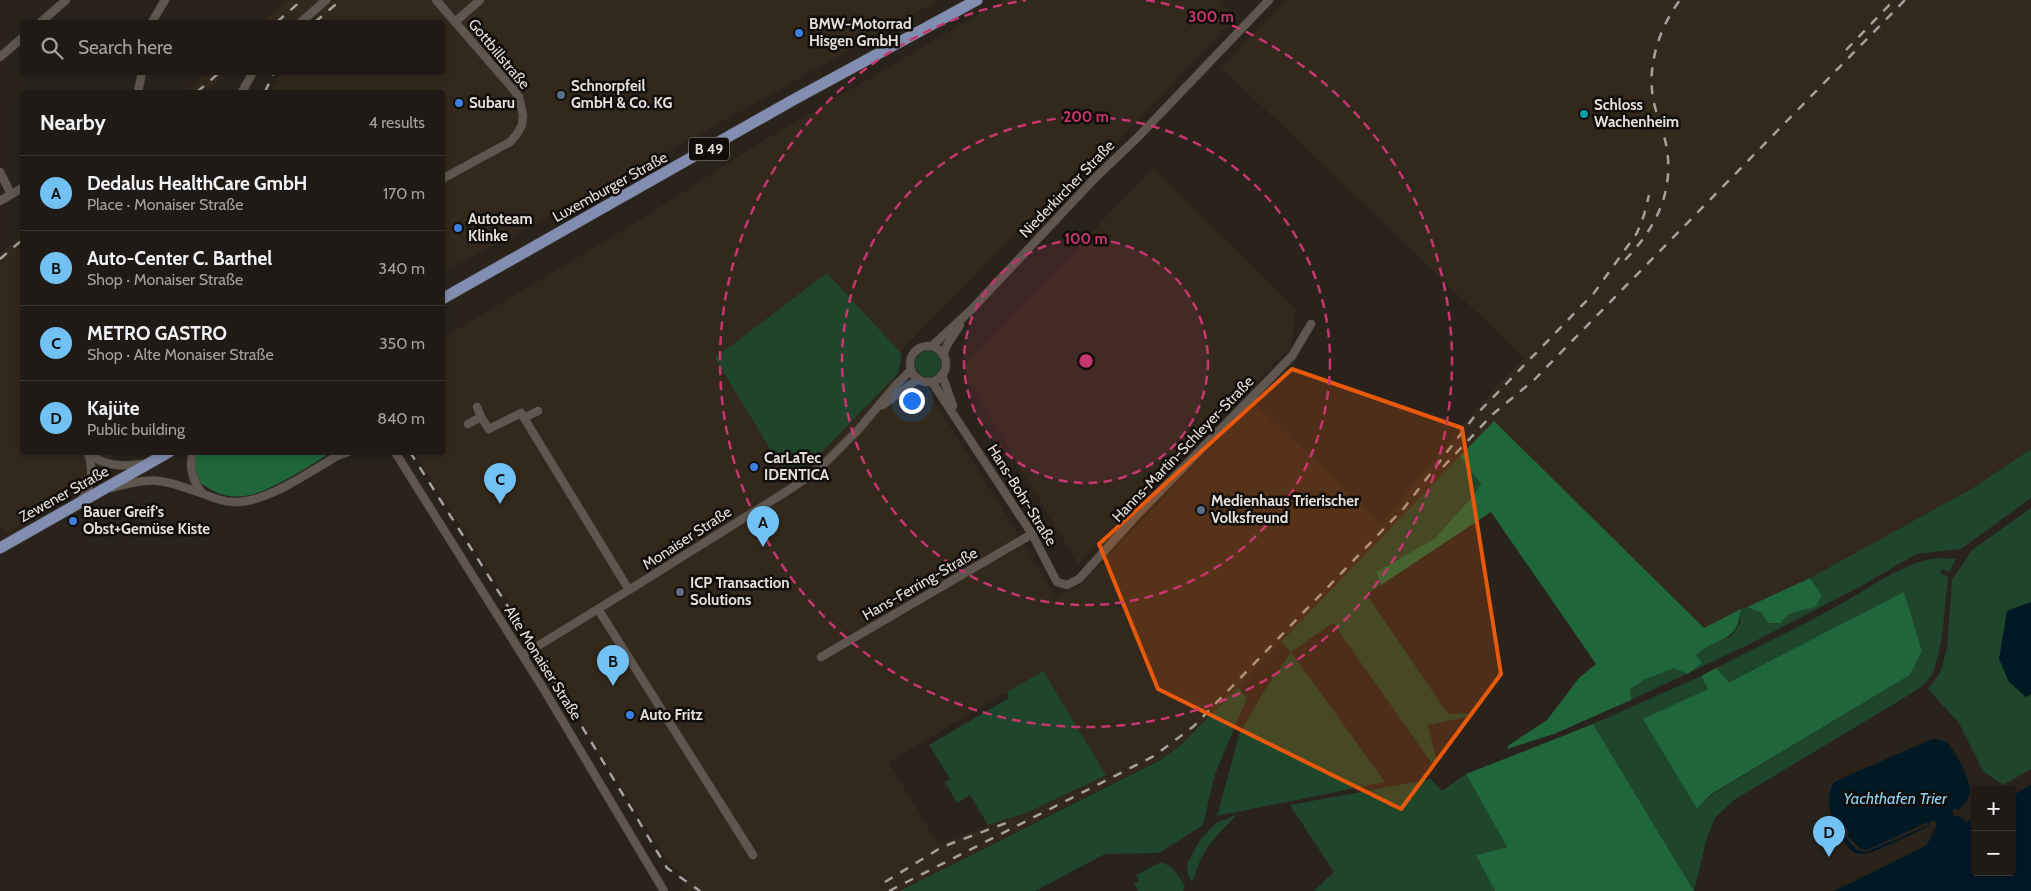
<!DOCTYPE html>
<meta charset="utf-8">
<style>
:root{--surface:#1f1a15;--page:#2c2722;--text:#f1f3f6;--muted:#a1a1a0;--line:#3c3834;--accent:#72c1f5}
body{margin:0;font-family:Cabin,sans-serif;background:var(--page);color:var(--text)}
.controls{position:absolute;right:15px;bottom:15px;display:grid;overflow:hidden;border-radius:5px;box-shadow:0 2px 8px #0003}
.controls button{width:45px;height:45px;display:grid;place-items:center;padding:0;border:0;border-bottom:1px solid var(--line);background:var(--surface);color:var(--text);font:25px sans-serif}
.you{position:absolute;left:911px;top:400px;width:18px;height:18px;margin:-12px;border:4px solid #fff;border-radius:50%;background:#1a73e8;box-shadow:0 0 0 8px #1a73e833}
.badge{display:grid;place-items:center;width:32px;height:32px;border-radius:50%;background:var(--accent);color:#111;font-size:16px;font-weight:700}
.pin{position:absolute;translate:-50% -41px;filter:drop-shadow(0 1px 2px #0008)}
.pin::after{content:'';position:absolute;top:26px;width:18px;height:15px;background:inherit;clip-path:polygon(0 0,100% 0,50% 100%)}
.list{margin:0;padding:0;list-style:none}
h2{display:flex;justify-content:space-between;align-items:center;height:65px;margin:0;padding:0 20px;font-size:21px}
h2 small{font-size:16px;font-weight:400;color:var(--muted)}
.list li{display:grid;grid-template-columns:32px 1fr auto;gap:15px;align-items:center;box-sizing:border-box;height:75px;padding:0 20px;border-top:1px solid var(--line)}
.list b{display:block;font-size:19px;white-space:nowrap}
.list p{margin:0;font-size:16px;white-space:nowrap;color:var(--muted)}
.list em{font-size:16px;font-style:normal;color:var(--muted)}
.icon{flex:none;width:28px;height:28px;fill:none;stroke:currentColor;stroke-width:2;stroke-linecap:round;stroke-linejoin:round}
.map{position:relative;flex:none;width:2031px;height:891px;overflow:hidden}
.search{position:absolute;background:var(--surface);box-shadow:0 2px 8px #0003;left:20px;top:20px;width:425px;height:55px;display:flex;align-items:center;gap:12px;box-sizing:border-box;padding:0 18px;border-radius:5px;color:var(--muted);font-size:19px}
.panel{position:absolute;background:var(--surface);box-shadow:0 2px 8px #0003;left:20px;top:90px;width:425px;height:365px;border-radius:5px}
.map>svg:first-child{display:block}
</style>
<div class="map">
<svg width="2031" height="891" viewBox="0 0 2031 891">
<rect width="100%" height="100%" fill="#29231c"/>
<g fill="#33281c" fill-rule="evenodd">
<path d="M288,0H940L596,192L443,272L442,92H270L280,73L442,72V22H262Z"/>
<path d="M1003,0H1221L1234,20L1085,175L1078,169L900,352L827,273L851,424L893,379L911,393L932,398L1011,522L1056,597L1081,584L1254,403L1382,524L1430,463L1436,460L1471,414L1524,358L1221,67L1286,0H2031V449L1971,489L1810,578L1741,609L1705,629L1493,422L1197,730L1181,745L1159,761L900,891H680L688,878L671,866L602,757L533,640L414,453L442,452L443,338L629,227L764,140ZM1043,671L1027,813L988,825L938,844L889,762Z"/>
<path d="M206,73H227L205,92H184Z"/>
<path d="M1153,168L1296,309L1291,347L1164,471L1078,564L968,381L966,364Z"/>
<path d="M22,234V452L118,453L7,534L0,525V254Z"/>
</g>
<g fill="#1f452b">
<path d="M827,273L902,354L898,373L893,379L818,456L789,480L715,358Z"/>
<circle cx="928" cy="364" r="13"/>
<path d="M2031,449V498L1961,549L1916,554L1865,584L1748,645L1631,700L1630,689L1644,680L1674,667L1696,655L1705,647L1731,636L1740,623L1741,609L1747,607L1785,617L1801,609H1808L1822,595L1810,578L1971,489Z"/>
<path d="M1460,456L1481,484L1472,497L1434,539L1376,572L1381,585L1367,595L1448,714H1470L1472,716L1428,725L1436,758L1435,768L1333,623L1291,652L1385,782L1217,816L1240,732L1264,691L1291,652L1281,642Z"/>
<path d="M2031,508V602L2007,611L2025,697L2031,694V769L2003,785L1983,771L1959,723L1928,689L1941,671L1947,648L1952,580L1972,550Z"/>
<path d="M1938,558L1956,559L1949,572L1943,569L1940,573L1948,577C1945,602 1943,653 1932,674C1926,686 1910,694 1899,701L1734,800L1715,818L1707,837L1694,891L1593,724L1701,676L1709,689L1644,719L1697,809L1710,796L1910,675L1922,651L1904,593L1728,682L1716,668C1757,647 1799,627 1839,605C1871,588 1902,562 1938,558Z"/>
<path d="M1043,671L1106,775L1026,813L988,825L970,795L957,803L945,782L950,779L929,745L1009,698L1007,692Z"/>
<path d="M1238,687L1247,698L1215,774L1203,825L1159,853L1105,854L1035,891H900L1159,761L1181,745Z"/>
<path d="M1466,774L1507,847L1476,855L1495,891H1314L1334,872L1290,805L1431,779L1442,791Z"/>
<path d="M1238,814C1216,836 1201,849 1193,882L1188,876L1187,864L1200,840L1216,823Z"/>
<path d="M1159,863C1172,862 1179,877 1185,886L1183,891H1138L1134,884L1139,881L1136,875Z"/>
</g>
<g fill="#1f663a">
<path d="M1494,421L1704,628L1741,609C1737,645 1718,635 1696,655L1702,663L1688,674L1674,668L1644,680L1630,689L1631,700L1554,734L1507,749L1509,745L1547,720L1579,678L1596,664L1491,512L1381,585L1376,572L1434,539L1472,497L1481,484L1460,456Z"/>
<path d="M196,453H330C316,462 302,471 287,479C254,497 229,507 197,480L194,460Z"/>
<path d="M1810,578L1822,595L1816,607C1803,610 1788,611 1781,623H1768L1761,612L1747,607Z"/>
<path d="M1904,592L1922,651L1910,675L1710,795L1697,809L1643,719L1708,689L1701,676L1716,668L1729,682Z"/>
<path d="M1593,724L1680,868L1694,891H1495L1476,855L1507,847L1466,774Z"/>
</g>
<g fill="#001925">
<path d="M2031,602V694L2026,697L2009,682L1999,659L2007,611Z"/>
<path d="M1932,739C1938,739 1942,740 1947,743C1955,749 1972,783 1970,793C1968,799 1963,805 1960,810L1955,808L1952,812L1954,816H1958L1967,822L1975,818V872H2012V796L2031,785V891H1834L1927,845L1937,825L1935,821H1931L1929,826C1915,832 1876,853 1863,854C1853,855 1847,846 1842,839L1849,835L1847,828L1838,831C1830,812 1824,802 1834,782Z"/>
</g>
<path fill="#29231c" d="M1928,822L1929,825L1866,852L1857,850L1845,837L1847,836L1861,849L1867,850Z"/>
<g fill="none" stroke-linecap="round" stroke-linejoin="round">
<defs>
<g id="minor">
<path d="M436,0L513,89L519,97L523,115L522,125L517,134L510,142L442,179"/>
<path d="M41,22L66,0"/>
<path d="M152,22L165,0"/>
<path d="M301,22L326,0"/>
<path d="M455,22L480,0"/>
<path d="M0,57L22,38"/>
<path d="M138,92L142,72"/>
<path d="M242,92L253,72"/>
<path d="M0,172L11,194"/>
<path d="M0,201L22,188"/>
<circle cx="928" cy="364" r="18"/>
<path d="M932,346L970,311L1095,178L1139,136L1269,0"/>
<path d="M943,355L947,345L960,325"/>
<path d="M942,375L953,406"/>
<path d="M932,382L1032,534L1057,582L1067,585L1079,579L1135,517L1292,356L1311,324"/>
<path d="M883,405L918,379"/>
<path d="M477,407L481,417"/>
<path d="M524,418L538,411"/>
<path d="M468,424L481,417L489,429L521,413L629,590"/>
<path d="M88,452C104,468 124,466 144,464"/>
<path d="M193,452C188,468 193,481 202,493"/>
<path d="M395,452L543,688L664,891"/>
<path d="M112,488C155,476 160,479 201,493C212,497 221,502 234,502C267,503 309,472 337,456L348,452"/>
<path d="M81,500C92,485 94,471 88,453"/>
<path d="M598,609L753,855"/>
<path d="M523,655L629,590L795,486L825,463L858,430L896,385L911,370"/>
<path d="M821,657L1032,534"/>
</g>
<g id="primary">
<path d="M442,299L793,100L977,0"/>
<path d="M0,548L169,452"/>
</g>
</defs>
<use href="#minor" stroke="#443f39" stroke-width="9"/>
<use href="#primary" stroke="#443f39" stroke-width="12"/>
<use href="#minor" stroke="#5f574f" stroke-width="8"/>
<use href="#primary" stroke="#828eb1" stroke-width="11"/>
<g stroke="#a6a19c" stroke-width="2.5" stroke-dasharray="9 9" stroke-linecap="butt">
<path d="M277,22L302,0"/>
<path d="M315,22L341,0"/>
<path d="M1846,50L1894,0"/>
<path d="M197,92L220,72"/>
<path d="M265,92L274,72"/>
<path d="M0,259L22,240"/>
<path d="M1625,260C1652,232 1671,199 1668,159C1667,140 1660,125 1655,107C1645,71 1658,29 1680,0"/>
<path d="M410,452L545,665L667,868L700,891"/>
<path d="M1443,467L1493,414L1534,380L1905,0"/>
<path d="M885,882L942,847L1014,820"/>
<path d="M889,891L1154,756L1194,726L1404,508L1474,417L1594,293L1637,233L1644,215L1649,195"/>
</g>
</g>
<path fill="#e8590c" fill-opacity="0.2" stroke="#e8590c" stroke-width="4" stroke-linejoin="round" d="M1292,369L1462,428L1501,674L1401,809L1158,689L1099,544Z"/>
<circle cx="1086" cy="361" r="122" fill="#c7366e" fill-opacity=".12"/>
<g fill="none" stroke="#c7366e" stroke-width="2.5" stroke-dasharray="9 6">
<circle cx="1086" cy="361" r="122"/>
<circle cx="1086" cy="361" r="244"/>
<path d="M1146 0A366 366 0 1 1 1026 0"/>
</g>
<g fill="#3f7fe0" stroke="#100d0a" stroke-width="2">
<circle cx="799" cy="33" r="5"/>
<circle cx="459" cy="103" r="5"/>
<circle cx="458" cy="228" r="5"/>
<circle cx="754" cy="467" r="5"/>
<circle cx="73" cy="521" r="5"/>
<circle cx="630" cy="715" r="5"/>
</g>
<g fill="#5c6f8a" stroke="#100d0a" stroke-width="2">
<circle cx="561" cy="95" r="5"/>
<circle cx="1201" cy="510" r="5"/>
<circle cx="680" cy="592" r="5"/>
</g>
<circle fill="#0f9aa8" stroke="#100d0a" stroke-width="2" cx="1584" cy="114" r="5"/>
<g text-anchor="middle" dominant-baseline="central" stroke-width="5" stroke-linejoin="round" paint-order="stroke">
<rect fill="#100d0a" stroke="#a4a09c" stroke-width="1" x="689" y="137.5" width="40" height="23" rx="4"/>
<g font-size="14" font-weight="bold" fill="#e3dfda">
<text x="709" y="149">B 49</text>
</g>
<g font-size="15" font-weight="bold" fill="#e3dfda" stroke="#100d0a" text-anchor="start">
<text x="809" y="24">BMW-Motorrad<tspan x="809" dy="17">Hisgen GmbH</tspan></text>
<text x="571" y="86">Schnorpfeil<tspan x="571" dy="17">GmbH &amp; Co. KG</tspan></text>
<text x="469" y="103">Subaru</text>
<text x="1594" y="105">Schloss<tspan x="1594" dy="17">Wachenheim</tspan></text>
<text x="468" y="219">Autoteam<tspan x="468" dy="17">Klinke</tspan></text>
<text x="764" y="458">CarLaTec<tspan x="764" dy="17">IDENTICA</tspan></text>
<text x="1211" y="501">Medienhaus Trierischer<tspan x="1211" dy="17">Volksfreund</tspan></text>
<text x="83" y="512">Bauer Greif's<tspan x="83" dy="17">Obst+Gemüse Kiste</tspan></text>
<text x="690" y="583">ICP Transaction<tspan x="690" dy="17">Solutions</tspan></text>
<text x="640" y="715">Auto Fritz</text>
</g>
<g font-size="15" fill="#e3dfda" stroke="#100d0a">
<text transform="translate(499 54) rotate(50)">Gottbillstraße</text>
<text transform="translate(610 187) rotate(-29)">Luxemburger Straße</text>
<text transform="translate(1067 189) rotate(-46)">Niederkircher Straße</text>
<text transform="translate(1183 449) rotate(-46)">Hanns-Martin-Schleyer-Straße</text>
<text transform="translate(64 494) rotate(-29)">Zewener Straße</text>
<text transform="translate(1022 495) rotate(58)">Hans-Bohr-Straße</text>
<text transform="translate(687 538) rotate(-33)">Monaiser Straße</text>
<text transform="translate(920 584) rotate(-30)">Hans-Ferring-Straße</text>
<text transform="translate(543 663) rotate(58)">Alte Monaiser Straße</text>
</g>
<g font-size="16" font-style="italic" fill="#93d2f2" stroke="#100d0a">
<text x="1895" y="798">Yachthafen Trier</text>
</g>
</g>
<circle cx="1086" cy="361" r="8" fill="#c7366e" stroke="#100d0a" stroke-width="2.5"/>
<g font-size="15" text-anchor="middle" font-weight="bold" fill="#c7366e" stroke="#100d0a" stroke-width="5" stroke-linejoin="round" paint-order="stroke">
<text x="1211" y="22">300 m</text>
<text x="1086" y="122">200 m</text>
<text x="1086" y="244">100 m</text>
</g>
</svg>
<div class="controls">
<button>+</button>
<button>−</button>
</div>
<div class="you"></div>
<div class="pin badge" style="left:763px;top:547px">A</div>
<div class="pin badge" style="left:613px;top:686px">B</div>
<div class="pin badge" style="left:500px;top:504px">C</div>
<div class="pin badge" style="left:1829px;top:857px">D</div>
<div class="search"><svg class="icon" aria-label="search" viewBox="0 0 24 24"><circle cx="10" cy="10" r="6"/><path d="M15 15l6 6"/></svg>Search here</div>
<section class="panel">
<h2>Nearby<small>4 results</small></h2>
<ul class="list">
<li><span class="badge">A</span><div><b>Dedalus HealthCare GmbH</b><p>Place · Monaiser Straße</p></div><em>170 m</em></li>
<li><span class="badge">B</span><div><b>Auto-Center C. Barthel</b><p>Shop · Monaiser Straße</p></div><em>340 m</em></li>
<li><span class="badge">C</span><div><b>METRO GASTRO</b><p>Shop · Alte Monaiser Straße</p></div><em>350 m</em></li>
<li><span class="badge">D</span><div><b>Kajüte</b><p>Public building</p></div><em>840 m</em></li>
</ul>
</section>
</div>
